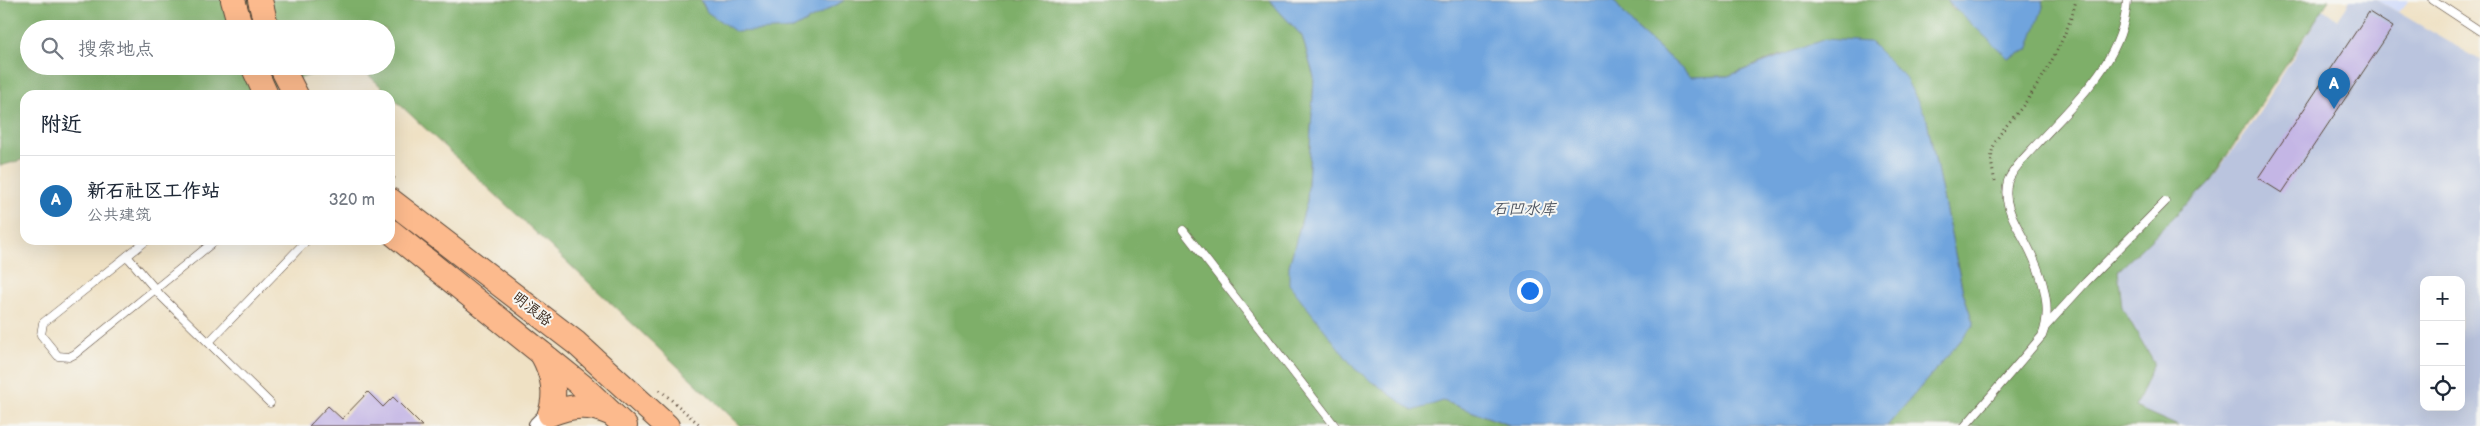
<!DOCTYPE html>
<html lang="zh">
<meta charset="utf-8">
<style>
:root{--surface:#fff;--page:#f2f2f3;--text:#1f2937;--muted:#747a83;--line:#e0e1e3;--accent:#1f6fb2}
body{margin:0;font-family:"Balsamiq Sans","LXGW WenKai TC",sans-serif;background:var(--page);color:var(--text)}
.controls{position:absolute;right:15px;bottom:15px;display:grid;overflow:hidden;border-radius:10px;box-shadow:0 5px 20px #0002}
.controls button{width:45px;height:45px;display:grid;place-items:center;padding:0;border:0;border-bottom:1px solid var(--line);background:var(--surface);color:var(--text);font:25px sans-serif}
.you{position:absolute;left:1529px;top:290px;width:18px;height:18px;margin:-12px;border:4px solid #fff;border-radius:50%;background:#1a73e8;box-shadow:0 0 0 8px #1a73e833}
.badge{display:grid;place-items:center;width:32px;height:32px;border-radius:50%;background:var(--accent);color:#fff;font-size:16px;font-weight:700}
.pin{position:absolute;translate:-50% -41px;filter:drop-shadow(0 1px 2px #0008)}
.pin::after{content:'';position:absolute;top:26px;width:18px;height:15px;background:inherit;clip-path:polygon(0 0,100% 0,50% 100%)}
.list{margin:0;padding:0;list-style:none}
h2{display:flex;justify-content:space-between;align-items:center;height:65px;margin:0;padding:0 20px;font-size:21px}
h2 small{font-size:16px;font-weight:400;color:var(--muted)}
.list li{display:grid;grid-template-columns:32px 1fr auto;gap:15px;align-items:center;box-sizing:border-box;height:90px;padding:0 20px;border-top:1px solid var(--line)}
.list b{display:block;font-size:19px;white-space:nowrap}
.list p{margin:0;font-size:16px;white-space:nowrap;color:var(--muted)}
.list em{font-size:16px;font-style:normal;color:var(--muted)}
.icon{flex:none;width:28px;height:28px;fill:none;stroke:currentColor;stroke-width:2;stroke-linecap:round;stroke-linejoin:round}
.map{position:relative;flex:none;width:2480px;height:426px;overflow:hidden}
.search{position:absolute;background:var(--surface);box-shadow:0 5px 20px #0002;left:20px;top:20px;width:375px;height:55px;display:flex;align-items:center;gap:12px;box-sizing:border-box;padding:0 18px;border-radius:28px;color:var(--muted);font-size:19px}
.panel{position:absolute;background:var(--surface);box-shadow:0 5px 20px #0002;left:20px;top:90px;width:375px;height:155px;border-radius:15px}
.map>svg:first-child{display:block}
</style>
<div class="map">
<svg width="2480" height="426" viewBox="0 0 2480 426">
<rect width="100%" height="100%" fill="#f6f6f2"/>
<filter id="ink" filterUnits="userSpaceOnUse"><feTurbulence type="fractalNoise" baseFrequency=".02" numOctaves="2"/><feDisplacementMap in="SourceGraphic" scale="10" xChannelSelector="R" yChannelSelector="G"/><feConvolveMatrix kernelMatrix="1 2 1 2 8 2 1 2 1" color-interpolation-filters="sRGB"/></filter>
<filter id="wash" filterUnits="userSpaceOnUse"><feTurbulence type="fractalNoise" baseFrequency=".0096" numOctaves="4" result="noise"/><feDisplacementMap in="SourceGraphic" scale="20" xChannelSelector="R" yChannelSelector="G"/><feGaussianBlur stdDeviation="1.12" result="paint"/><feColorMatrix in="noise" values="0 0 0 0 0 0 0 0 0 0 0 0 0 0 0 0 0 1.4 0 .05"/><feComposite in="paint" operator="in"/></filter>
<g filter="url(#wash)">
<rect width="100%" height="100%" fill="#efe1c4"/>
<path fill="#cfdafa" d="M2377,0H2410L2398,12Z"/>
<path fill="#bac4de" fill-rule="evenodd" d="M2350,0H2377L2480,60V426H2178L2135,407L2154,363L2122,307L2118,271L2208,184L2259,113L2323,9L2338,20ZM2424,280H2461V407H2424Z"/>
<g fill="#7eaf69" stroke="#5c6c44">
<path d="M0,0H700L707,12L793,29L845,0H1269L1302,36L1314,77L1307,201L1289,266L1443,401L1512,426H741L359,66H386V29H29V66H341L243,95H25V159L0,166Z"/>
<path d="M1613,0H1946L1953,9L2043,7L2042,0H2329L2208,184L2118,271L2122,307L2154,363L2135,407L2178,426H1887L1974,325L1963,292L1926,116L1780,55L1728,76L1691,77L1636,28Z"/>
</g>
<g fill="#70a4dd" stroke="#56677e">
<path d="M701,0H845L793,29L736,32L707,12Z"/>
<path d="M1269,0H1613L1636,28L1691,77L1728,76L1825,39L1870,42L1904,76L1926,116L1963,292L1974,325L1887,426H1512L1443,401L1413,411L1355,369L1289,284V266L1307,201L1314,77L1302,36Z"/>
<path d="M1946,0H2042L2043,7L2028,50L2008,58Z"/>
</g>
<g id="blocks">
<g fill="#c4b6e5">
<path d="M2369,12L2393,27L2282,193L2258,178Z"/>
<path d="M368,392L383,407L393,397L422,426H309L328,406L342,419Z"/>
</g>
</g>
</g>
<g filter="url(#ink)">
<use href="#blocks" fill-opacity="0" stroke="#564537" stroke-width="1"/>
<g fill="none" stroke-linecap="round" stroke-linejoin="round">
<defs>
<g id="service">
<path d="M2433,0L2480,31"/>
<path d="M1183,230L1335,426"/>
<path d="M147,240L43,323L41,335L58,356L69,357L75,354L216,240"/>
<path d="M127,256L161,296L270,403"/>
<path d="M2046,326L2086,282L2165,202"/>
<path d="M209,342L307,240"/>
<path d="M1965,426L2042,336C2054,307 2041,272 2027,245C2017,225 2001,204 2008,181C2013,168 2027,155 2036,145C2074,103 2124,61 2127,0"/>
</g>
<path id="tertiary" d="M538,426L550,414"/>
<g id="primary">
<path d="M233,0L241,29"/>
<path d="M260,0L267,29"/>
<path d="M253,66L266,95"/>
<path d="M281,66L296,95"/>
<path d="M390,200L576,343L667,426"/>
<path d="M390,231L581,385L625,426"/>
<path d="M542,354C552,372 557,394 550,414"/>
<path d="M550,414C572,405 589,404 610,413"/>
</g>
</defs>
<use href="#service" stroke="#564537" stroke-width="9"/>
<use href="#tertiary" stroke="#564537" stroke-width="21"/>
<use href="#primary" stroke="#564537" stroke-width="26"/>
<g stroke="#564537" stroke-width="3" stroke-dasharray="1 4" stroke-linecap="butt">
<path d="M390,175L397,181"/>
<path d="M1995,181C1992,169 1989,154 1995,143C2002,128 2015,117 2025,103C2045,76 2069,33 2076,0"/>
<path d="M660,390L701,426"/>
</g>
<use href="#service" stroke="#fff" stroke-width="8"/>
<use href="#tertiary" stroke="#fff" stroke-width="19"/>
<use href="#primary" stroke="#fcba8d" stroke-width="24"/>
</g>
</g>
<g text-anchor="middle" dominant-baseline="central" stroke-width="4" stroke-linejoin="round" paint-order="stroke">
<g font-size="15" fill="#3b2a1e" stroke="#f6f6f2">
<text transform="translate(532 309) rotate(38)">明浪路</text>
</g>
<g font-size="16" font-style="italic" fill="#4e5561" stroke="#f6f6f2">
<text x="1524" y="209">石凹水库</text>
</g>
</g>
</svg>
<div class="controls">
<button>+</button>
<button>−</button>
<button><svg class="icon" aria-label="locate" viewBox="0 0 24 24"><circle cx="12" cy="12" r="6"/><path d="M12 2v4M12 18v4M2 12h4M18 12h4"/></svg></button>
</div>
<div class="you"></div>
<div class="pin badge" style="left:2334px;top:109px">A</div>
<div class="search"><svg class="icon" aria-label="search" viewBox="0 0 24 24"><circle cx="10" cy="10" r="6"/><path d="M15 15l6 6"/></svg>搜索地点</div>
<section class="panel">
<h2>附近<small></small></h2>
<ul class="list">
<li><span class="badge">A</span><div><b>新石社区工作站</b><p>公共建筑</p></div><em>320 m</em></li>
</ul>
</section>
</div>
